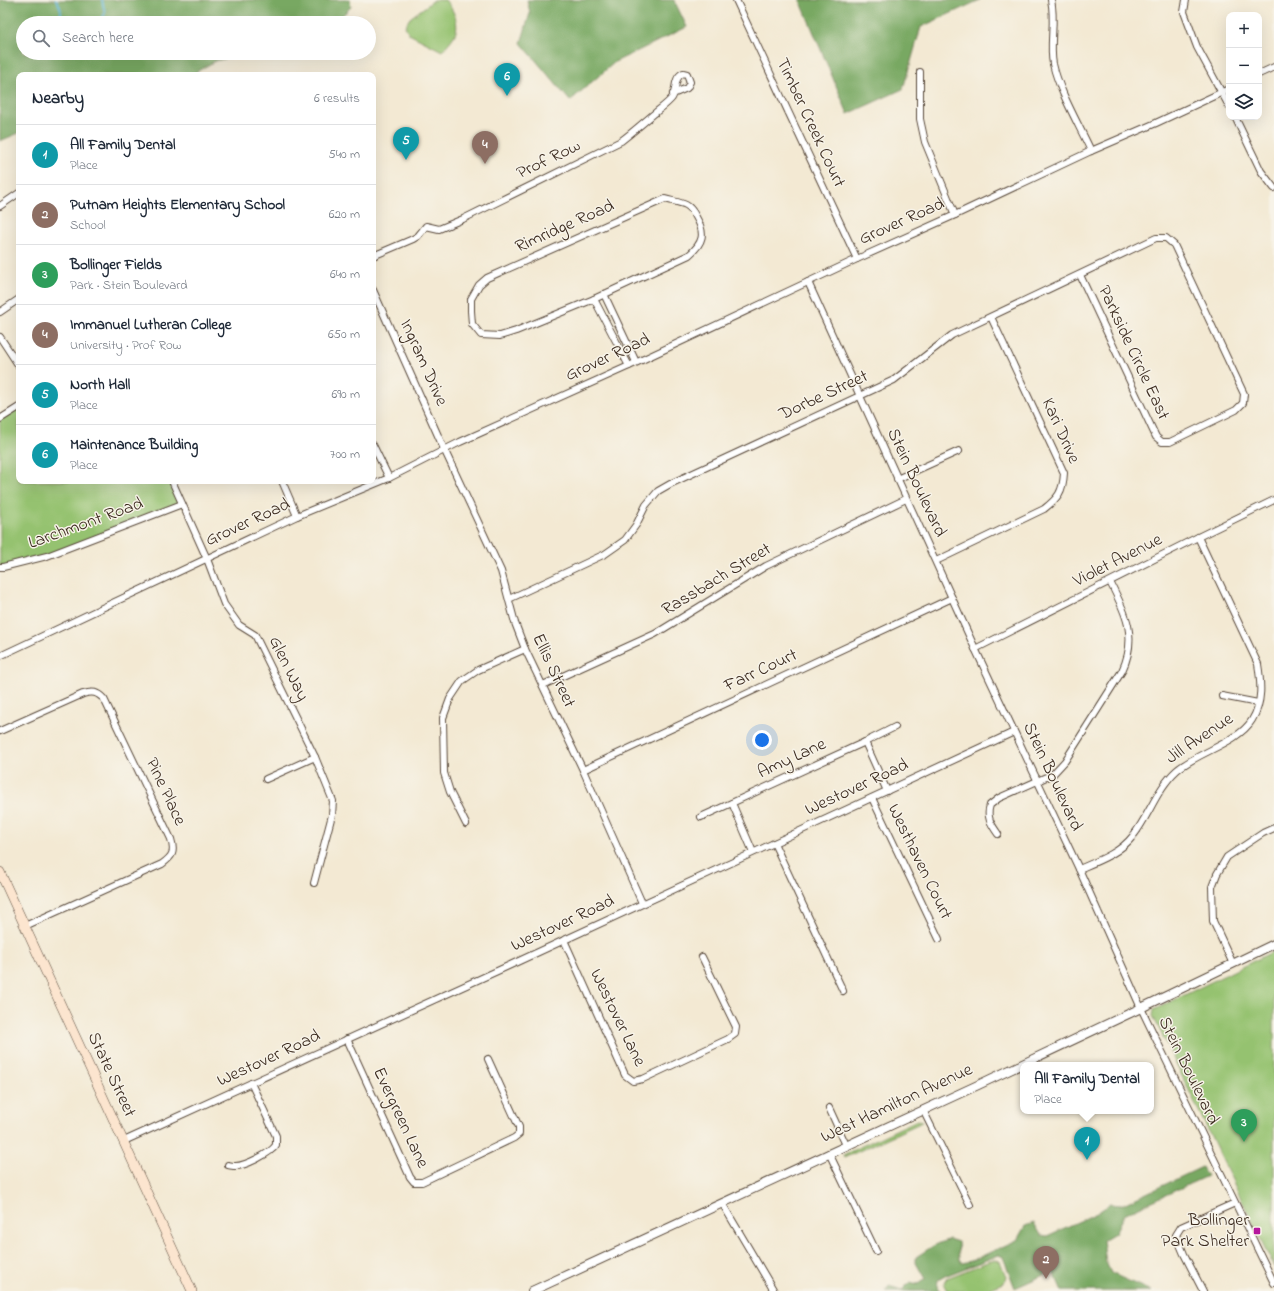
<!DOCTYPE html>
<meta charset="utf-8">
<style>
:root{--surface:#fff;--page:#f2f2f3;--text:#1f2937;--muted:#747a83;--line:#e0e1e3;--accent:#b5179e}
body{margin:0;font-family:"Indie Flower",sans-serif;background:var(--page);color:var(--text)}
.controls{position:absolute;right:12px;top:12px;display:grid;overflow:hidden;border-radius:8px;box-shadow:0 4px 16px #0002}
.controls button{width:36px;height:36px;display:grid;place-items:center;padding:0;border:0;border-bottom:1px solid var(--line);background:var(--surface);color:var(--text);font:20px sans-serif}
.you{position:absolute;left:762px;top:740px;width:14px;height:14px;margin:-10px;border:3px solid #fff;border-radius:50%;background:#1a73e8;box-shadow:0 0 0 6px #1a73e833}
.badge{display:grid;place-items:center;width:26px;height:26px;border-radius:50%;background:var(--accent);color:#fff;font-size:13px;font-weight:700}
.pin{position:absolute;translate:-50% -33px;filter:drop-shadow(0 1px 2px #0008)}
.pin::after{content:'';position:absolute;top:21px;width:14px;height:12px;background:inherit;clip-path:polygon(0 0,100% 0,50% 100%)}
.popup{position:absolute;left:1020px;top:1062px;width:134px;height:52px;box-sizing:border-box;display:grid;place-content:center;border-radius:8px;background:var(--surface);filter:drop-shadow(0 1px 3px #0005);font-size:13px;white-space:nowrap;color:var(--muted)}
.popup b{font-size:15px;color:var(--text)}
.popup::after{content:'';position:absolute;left:50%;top:100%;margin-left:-8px;border:8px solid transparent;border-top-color:var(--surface)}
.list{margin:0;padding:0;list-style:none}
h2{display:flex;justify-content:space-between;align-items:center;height:52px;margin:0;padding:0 16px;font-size:17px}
h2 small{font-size:13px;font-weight:400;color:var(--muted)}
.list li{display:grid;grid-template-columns:26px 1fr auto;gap:12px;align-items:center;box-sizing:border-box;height:60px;padding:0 16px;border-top:1px solid var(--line)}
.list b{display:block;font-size:15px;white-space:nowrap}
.list p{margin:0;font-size:13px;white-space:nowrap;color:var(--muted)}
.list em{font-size:13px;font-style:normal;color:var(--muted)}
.icon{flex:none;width:22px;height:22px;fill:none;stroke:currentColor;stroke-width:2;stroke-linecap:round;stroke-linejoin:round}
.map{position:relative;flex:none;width:1274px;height:1291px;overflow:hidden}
.search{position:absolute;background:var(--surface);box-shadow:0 4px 16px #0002;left:16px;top:16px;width:360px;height:44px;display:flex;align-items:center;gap:10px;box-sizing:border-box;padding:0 14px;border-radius:22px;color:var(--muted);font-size:15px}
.panel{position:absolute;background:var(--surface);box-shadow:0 4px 16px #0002;left:16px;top:72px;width:360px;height:412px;border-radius:8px}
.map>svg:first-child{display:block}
</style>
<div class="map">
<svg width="1274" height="1291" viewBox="0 0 1274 1291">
<rect width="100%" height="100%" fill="#f7f3e8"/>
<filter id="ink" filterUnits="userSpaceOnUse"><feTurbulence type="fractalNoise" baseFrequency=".025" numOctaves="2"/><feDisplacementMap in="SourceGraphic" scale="8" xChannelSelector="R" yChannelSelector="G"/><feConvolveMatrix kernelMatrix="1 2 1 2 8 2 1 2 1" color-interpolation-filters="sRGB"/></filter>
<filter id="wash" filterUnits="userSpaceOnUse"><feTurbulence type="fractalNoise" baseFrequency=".012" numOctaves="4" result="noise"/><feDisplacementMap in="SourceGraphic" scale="16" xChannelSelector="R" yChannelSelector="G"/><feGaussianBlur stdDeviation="0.9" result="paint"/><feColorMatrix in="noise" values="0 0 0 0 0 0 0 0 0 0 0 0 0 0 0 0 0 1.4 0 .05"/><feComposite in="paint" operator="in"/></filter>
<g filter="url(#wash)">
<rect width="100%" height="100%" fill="#f3e9d3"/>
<g fill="#95c270" stroke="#687647">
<path d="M434,0H445C453,8 461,25 454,36C451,41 446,46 442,51L409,34L405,26L410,18Z"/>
<path d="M19,407V481H172L182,504L47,556L0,567V419Z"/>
<path d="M1274,951V1267L1153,1016L1154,1010Z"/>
<path d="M917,1120L922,1121L920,1123L844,1158L843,1155Z"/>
<path d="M995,1259L1000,1261L1006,1277L1004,1283L983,1291H948L944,1283L947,1278Z"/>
</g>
<g fill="#78a862" stroke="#5a6940">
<path d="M0,0H350L351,7L335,23H23V53H251L215,61L191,75H19V133L0,141Z"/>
<path d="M527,0H674L687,27L615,62L570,101L521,43L530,13Z"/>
<path d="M800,0H980L921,27L903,89L848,114Z"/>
<path d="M1202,1167L1207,1176L1124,1214L1115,1233L1103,1240L1106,1262L1111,1273L1151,1291H1062L1053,1271L1015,1288L1003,1257L999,1255L945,1276L938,1280L937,1287L940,1291H885L889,1286L902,1290L910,1282L918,1284L925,1279L916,1263V1257L933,1246L949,1239L958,1242L959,1259L962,1263L971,1261L1017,1240L1025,1226L1034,1223L1041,1235L1047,1236L1097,1213L1110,1204L1121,1205Z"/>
</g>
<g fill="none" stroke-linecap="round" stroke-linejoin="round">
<g stroke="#5bb5d9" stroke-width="2">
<path d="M56,0C62,6 61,14 61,23"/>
<path d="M99,23L101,21L105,13L102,0"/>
</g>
</g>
</g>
<g filter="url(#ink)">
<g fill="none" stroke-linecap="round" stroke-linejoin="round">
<defs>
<g id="minor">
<path d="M736,0L857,259"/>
<path d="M1051,0C1056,21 1049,43 1053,64C1059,91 1079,125 1091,151"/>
<path d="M1186,0L1184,12L1197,47L1229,106"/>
<path d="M920,72V119L925,142L955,215"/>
<path d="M1259,74L1274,67"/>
<path d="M1235,117L1261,171L1274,188"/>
<path d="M665,199C671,201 680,202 686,205C690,207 694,213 696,217C706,234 703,243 689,255L594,299L516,331L500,336L481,335L472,324L471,311V299L479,285L487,278Z"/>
<path d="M0,206L19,193"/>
<path d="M373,256L413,239L418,236L426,226L439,229L463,219L621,141C633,132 644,122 655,113C661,108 667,104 672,98C677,90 673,78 683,73L687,74L690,82L687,88L673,94"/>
<path d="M808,282L972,642L1079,869L1141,1008L1274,1283"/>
<path d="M373,290L444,449L501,571L515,623L525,649L583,770L642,903"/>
<path d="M604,294L636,362"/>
<path d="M594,299L629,366"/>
<path d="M0,312L19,299"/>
<path d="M0,337L19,366"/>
<path d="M0,419L19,407"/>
<path d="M373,445L389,478"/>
<path d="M897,479L959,451"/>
<path d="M172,481L207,559L224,604L239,625L255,635L315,757L333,801L332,815L314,883"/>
<path d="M282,481L297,516"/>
<path d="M936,561L1044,509C1058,498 1063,492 1064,473L991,317"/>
<path d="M0,567H3L47,556L182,504"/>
<path d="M509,599L605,554L625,540L636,525L646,505L658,491L672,483L894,380L952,335L1156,238H1166L1174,245L1244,394L1243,403L1236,410L1170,442H1162L1156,437L1080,275"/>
<path d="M975,649L1198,537L1274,500"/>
<path d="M0,656L297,516L389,478L460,442L629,366L857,259L955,215L1091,151L1156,123L1229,89"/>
<path d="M543,685L655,634L766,566L906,499"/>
<path d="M1222,696L1258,703"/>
<path d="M0,731L83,694C93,691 97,692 104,699L171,839C175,852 173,856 162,864L25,926"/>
<path d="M865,742L887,791"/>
<path d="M583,770L952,598"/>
<path d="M266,779L315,757"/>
<path d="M872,798L939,939"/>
<path d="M732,803L753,852"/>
<path d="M701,817L865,742L895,727"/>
<path d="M466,824L450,792L444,773L443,718L450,699L462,681L478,670L525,649"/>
<path d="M998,834C991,824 986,817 990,805L999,798L1053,774L1065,761L1122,671C1138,637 1126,613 1110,582"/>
<path d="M774,843L843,991"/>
<path d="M1079,869C1098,861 1120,853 1133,836C1149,816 1157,788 1177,770C1198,752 1238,743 1252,720C1263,702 1261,683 1258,664L1198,537"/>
<path d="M564,940L625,1075L633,1081L643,1079L728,1039L735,1034L736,1027L702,957"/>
<path d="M1233,964L1213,921L1212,887L1217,874L1227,857L1263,833L1274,828"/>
<path d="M347,1039L410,1177L414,1182H422L514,1138L519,1134V1127L488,1059"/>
<path d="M829,1108L846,1145"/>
<path d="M923,1110L970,1205"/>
<path d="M124,1141L506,967L1014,732"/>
<path d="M829,1153L876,1251"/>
<path d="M228,1165C228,1165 233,1166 234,1166C244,1167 271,1153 276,1145V1136L251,1083"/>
<path d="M722,1203L774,1291"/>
<path d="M1203,1291L1184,1254L1176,1235L1181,1227L1235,1203"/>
</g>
<path id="tertiary" d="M532,1291L978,1085L1141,1008L1274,944"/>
<path id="secondary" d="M0,872L192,1291"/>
</defs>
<use href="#minor" stroke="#574739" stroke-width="8"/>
<use href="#tertiary" stroke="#574739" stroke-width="10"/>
<use href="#secondary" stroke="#574739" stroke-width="10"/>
<use href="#minor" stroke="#fff" stroke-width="6"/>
<use href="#tertiary" stroke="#fff" stroke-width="8"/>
<use href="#secondary" stroke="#fce5cf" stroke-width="9"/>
</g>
</g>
<rect fill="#b5179e" stroke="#f7f3e8" stroke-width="1.5" x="1253" y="1227" width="8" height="8" rx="2"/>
<g text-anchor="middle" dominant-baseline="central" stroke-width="3" stroke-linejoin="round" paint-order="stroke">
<g font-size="18" fill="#3b2a1e" stroke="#f7f3e8">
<text transform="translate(810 123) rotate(65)">Timber Creek Court</text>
<text transform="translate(549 160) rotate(-26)">Prof Row</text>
<text transform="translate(902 222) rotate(-24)">Grover Road</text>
<text transform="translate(565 227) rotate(-24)">Rimridge Road</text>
<text transform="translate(1133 353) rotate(65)">Parkside Circle East</text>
<text transform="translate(608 358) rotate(-25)">Grover Road</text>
<text transform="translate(423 363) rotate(66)">Ingram Drive</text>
<text transform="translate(824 396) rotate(-25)">Dorbe Street</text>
<text transform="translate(1060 431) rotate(66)">Kari Drive</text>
<text transform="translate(916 483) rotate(65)">Stein Boulevard</text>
<text transform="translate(248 523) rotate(-25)">Grover Road</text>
<text transform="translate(86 524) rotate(-20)">Larchmont Road</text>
<text transform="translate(1118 561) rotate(-27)">Violet Avenue</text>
<text transform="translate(717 580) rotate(-31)">Rassbach Street</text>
<text transform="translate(288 669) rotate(64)">Glen Way</text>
<text transform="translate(553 671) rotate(65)">Ellis Street</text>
<text transform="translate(761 671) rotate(-25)">Farr Court</text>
<text transform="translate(1200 739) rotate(-34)">Jill Avenue</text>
<text transform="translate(792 759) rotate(-25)">Amy Lane</text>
<text transform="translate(1052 777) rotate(65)">Stein Boulevard</text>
<text transform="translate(857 788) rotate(-25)">Westover Road</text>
<text transform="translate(165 792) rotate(65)">Pine Place</text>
<text transform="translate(919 862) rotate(64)">Westhaven Court</text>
<text transform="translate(563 924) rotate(-25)">Westover Road</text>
<text transform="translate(617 1018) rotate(64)">Westover Lane</text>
<text transform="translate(269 1059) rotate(-25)">Westover Road</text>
<text transform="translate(1188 1071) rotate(64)">Stein Boulevard</text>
<text transform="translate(111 1075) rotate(65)">State Street</text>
<text transform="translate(897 1104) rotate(-25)">West Hamilton Avenue</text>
<text transform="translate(400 1118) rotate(65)">Evergreen Lane</text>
</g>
<g font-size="18" fill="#3b2a1e" stroke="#f7f3e8" text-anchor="end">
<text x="1249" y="1221">Bollinger<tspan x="1249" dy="21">Park Shelter</tspan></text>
</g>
</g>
</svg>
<div class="controls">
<button>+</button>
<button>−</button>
<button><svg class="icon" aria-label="layers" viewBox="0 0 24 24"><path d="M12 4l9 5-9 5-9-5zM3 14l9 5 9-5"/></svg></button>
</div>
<div class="you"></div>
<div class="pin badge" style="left:1087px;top:1160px;background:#0f9aa8">1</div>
<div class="popup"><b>All Family Dental</b>Place</div>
<div class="pin badge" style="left:1046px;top:1279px;background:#8d6e63">2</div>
<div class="pin badge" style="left:1244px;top:1142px;background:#2e9e5b">3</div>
<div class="pin badge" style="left:485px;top:164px;background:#8d6e63">4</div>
<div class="pin badge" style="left:406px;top:160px;background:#0f9aa8">5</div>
<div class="pin badge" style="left:507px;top:96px;background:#0f9aa8">6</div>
<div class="search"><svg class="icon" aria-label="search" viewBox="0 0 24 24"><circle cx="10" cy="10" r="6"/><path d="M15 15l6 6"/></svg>Search here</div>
<section class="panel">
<h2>Nearby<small>6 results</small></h2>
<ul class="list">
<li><span class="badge" style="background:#0f9aa8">1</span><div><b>All Family Dental</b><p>Place</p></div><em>540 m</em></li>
<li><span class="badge" style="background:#8d6e63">2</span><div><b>Putnam Heights Elementary School</b><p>School</p></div><em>620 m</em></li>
<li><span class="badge" style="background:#2e9e5b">3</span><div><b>Bollinger Fields</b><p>Park · Stein Boulevard</p></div><em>640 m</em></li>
<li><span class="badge" style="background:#8d6e63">4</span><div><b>Immanuel Lutheran College</b><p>University · Prof Row</p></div><em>650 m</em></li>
<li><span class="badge" style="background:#0f9aa8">5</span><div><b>North Hall</b><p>Place</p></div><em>690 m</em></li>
<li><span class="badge" style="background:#0f9aa8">6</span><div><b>Maintenance Building</b><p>Place</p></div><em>700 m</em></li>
</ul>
</section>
</div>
